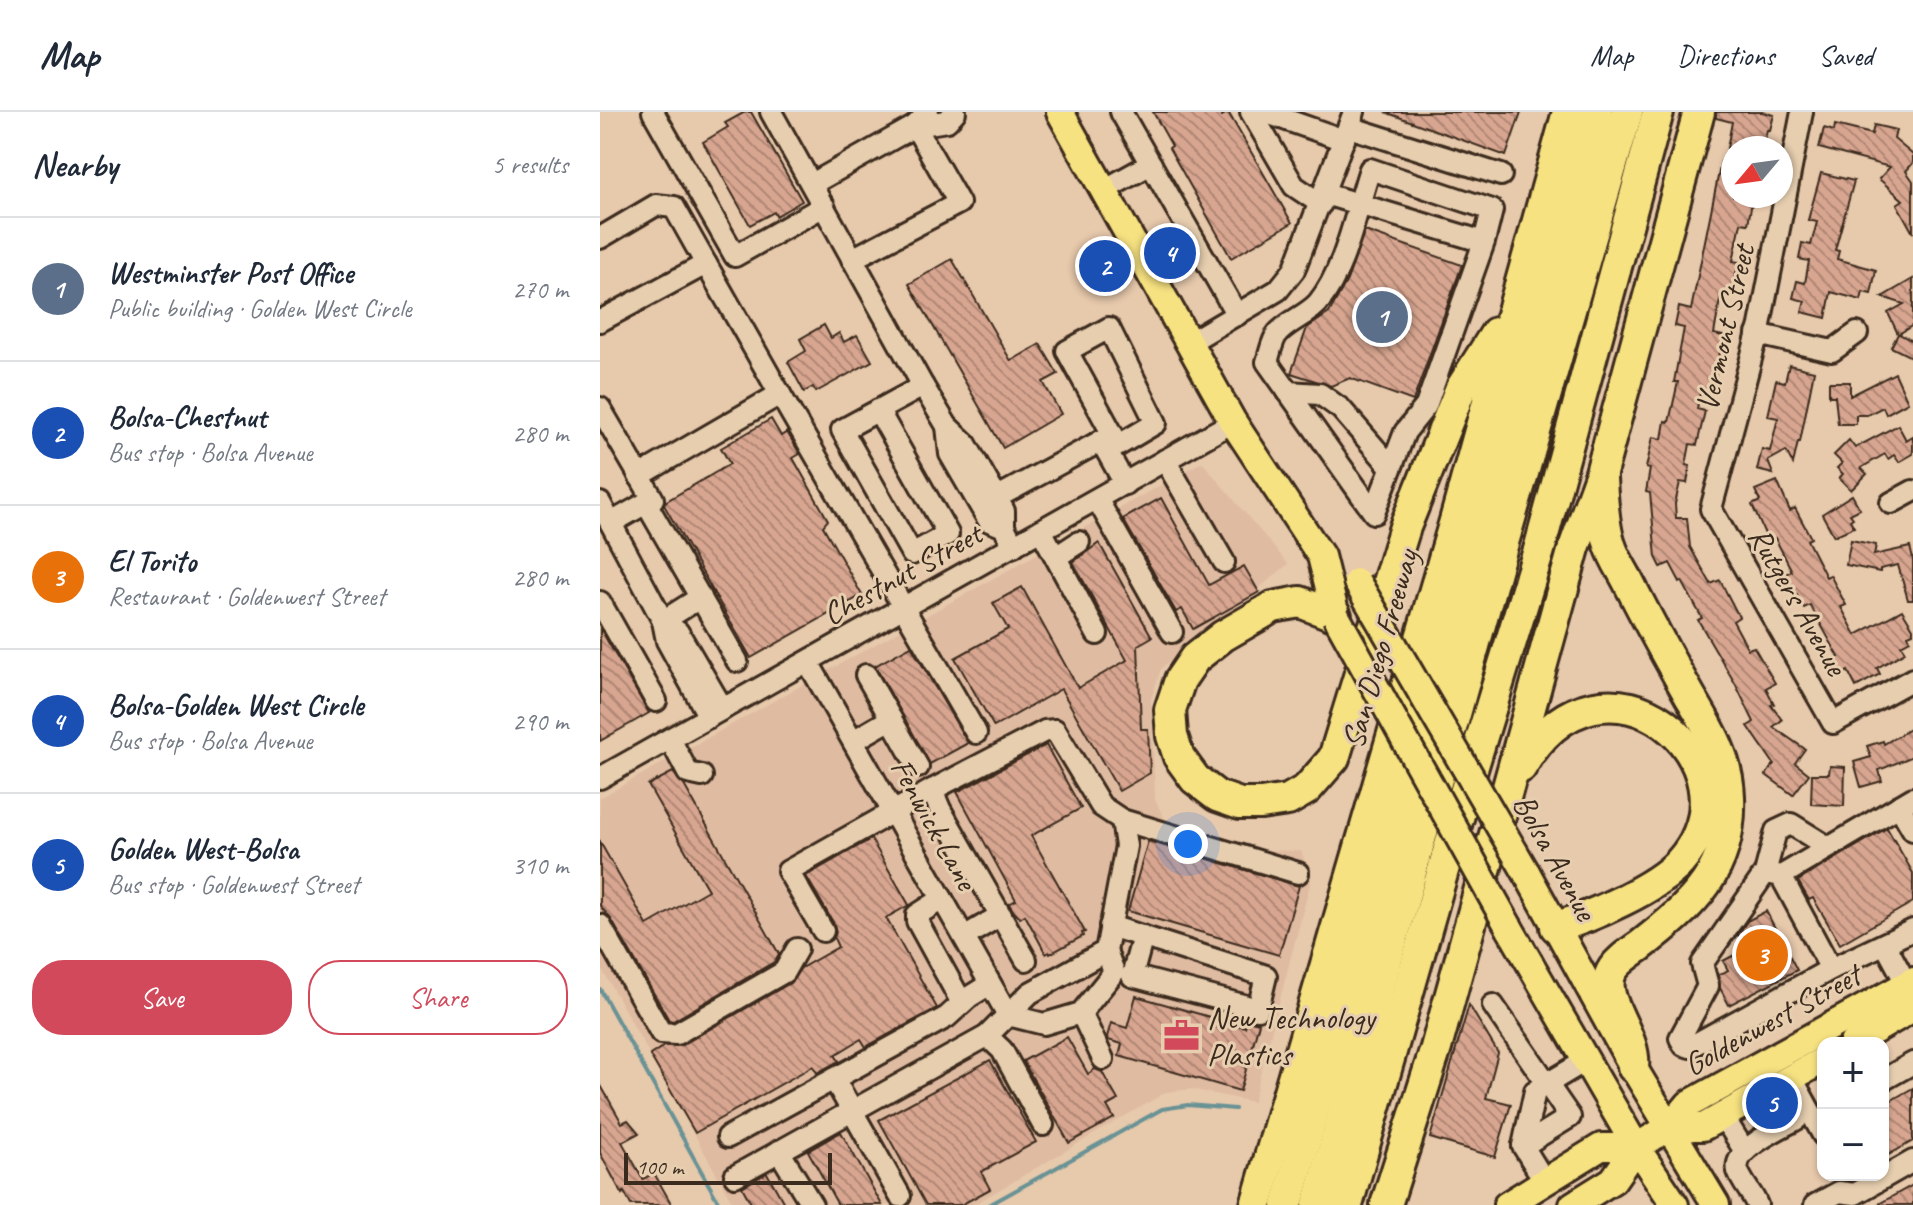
<!DOCTYPE html>
<meta charset="utf-8">
<style>
:root{--surface:#fff;--page:#f6f6f7;--text:#1f2937;--muted:#747a83;--line:#e0e1e3;--accent:#d1495b}
body{margin:0;font-family:Caveat,sans-serif;background:var(--page);color:var(--text)}
.controls{position:absolute;right:24px;bottom:24px;display:grid;overflow:hidden;border-radius:16px;box-shadow:0 2px 6px #0004}
.controls button{width:72px;height:72px;display:grid;place-items:center;padding:0;border:0;border-bottom:2px solid var(--line);background:var(--surface);color:var(--text);font:40px sans-serif}
.compass{position:absolute;left:1121px;top:24px;width:72px;height:72px;border-radius:50%;background:var(--surface);box-shadow:0 2px 6px #0004;rotate:241deg}
.scale{position:absolute;left:24px;bottom:20px;width:208px;box-sizing:border-box;padding-left:8px;border:4px solid #3b2a1e;border-top:0;font-size:22px;line-height:28px;white-space:nowrap;color:#3b2a1e;-webkit-text-stroke:6px #e6ceaf;paint-order:stroke}
.you{position:absolute;left:588px;top:732px;width:28px;height:28px;margin:-20px;border:6px solid #fff;border-radius:50%;background:#1a73e8;box-shadow:0 0 0 12px #1a73e833}
.badge{display:grid;place-items:center;width:52px;height:52px;border-radius:50%;background:var(--accent);color:#fff;font-size:26px;font-weight:700}
.pin{position:absolute;translate:-50% -50%;border:4px solid #fff;box-shadow:0 2px 8px #0006}
.list{margin:0;padding:0;list-style:none}
h2{display:flex;justify-content:space-between;align-items:center;height:104px;margin:0;padding:0 32px;font-size:34px}
h2 small{font-size:26px;font-weight:400;color:var(--muted)}
.list li{display:grid;grid-template-columns:52px 1fr auto;gap:24px;align-items:center;box-sizing:border-box;height:144px;padding:0 32px;border-top:2px solid var(--line)}
.list b{display:block;font-size:30px;white-space:nowrap}
.list p{margin:0;font-size:26px;white-space:nowrap;color:var(--muted)}
.list em{font-size:26px;font-style:normal;color:var(--muted)}
.actions{display:flex;gap:16px;padding:24px 32px}
.actions a{flex:1;padding:18px 0;border:2px solid var(--accent);border-radius:32px;text-align:center;font-size:28px;color:var(--accent)}
.actions .main{background:var(--accent);color:#fff}
.map{position:relative;flex:none;width:1313px;height:1093px;overflow:hidden}
header{display:flex;align-items:center;gap:48px;box-sizing:border-box;height:112px;padding:0 40px;background:var(--surface);border-bottom:2px solid var(--line)}
header strong{font-size:38px}
nav{display:flex;gap:44px;margin-inline-start:auto;font-size:28px}
main{display:flex}
aside{flex:1;background:var(--surface)}
.map>svg:first-child{display:block}
</style>
<header>
<strong>Map</strong>
<nav><a>Map</a><a>Directions</a><a>Saved</a></nav>
</header>
<main>
<aside>
<h2>Nearby<small>5 results</small></h2>
<ul class="list">
<li><span class="badge" style="background:#5c6f8a">1</span><div><b>Westminster Post Office</b><p>Public building · Golden West Circle</p></div><em>270 m</em></li>
<li><span class="badge" style="background:#1a4fb4">2</span><div><b>Bolsa-Chestnut</b><p>Bus stop · Bolsa Avenue</p></div><em>280 m</em></li>
<li><span class="badge" style="background:#e8710a">3</span><div><b>El Torito</b><p>Restaurant · Goldenwest Street</p></div><em>280 m</em></li>
<li><span class="badge" style="background:#1a4fb4">4</span><div><b>Bolsa-Golden West Circle</b><p>Bus stop · Bolsa Avenue</p></div><em>290 m</em></li>
<li><span class="badge" style="background:#1a4fb4">5</span><div><b>Golden West-Bolsa</b><p>Bus stop · Goldenwest Street</p></div><em>310 m</em></li>
</ul>
<div class="actions"><a class="main">Save</a><a>Share</a></div>
</aside>
<div class="map">
<svg width="1313" height="1093" viewBox="0 0 1313 1093">
<defs>
<pattern id="building-back-hatch" width="6" height="6" patternUnits="userSpaceOnUse" patternTransform="scale(2)"><rect width="6" height="6" fill="#d8a690"/><path d="M-1 5l2 2M0 0l6 6M5-1l2 2" fill="none" stroke="#b08775"/></pattern>
</defs>
<rect width="100%" height="100%" fill="#e7c9ac"/>
<filter id="ink" filterUnits="userSpaceOnUse"><feTurbulence type="fractalNoise" baseFrequency=".0125" numOctaves="2"/><feDisplacementMap in="SourceGraphic" scale="16" xChannelSelector="R" yChannelSelector="G"/><feConvolveMatrix kernelMatrix="1 2 1 2 8 2 1 2 1" color-interpolation-filters="sRGB"/></filter>
<g filter="url(#ink)">
<path fill="#dfbba1" d="M602,350L688,452L606,520L585,534L561,557L551,587L555,688L564,706L583,718L650,738L701,739L711,768L653,990L591,977L566,980L373,1093H134L0,854V686Z"/>
<g fill="none" stroke-linecap="round" stroke-linejoin="round">
<g stroke="#699295" stroke-width="4">
<path d="M0,877L120,1093"/>
<path d="M389,1093L562,997L588,993L635,997"/>
</g>
</g>
<g fill="url(#building-back-hatch)" stroke="#3b2a1e" stroke-width="2">
<path d="M145,0H151L202,89L176,104L174,100L150,113L103,30L128,15L125,11Z"/>
<path d="M553,0H620L622,4L628,0L692,111L631,146L569,36L572,34Z"/>
<path d="M785,0H921L906,44Z"/>
<path d="M1116,0H1162L1174,3L1170,18H1167L1163,36H1127L1132,10L1116,6Z"/>
<path d="M1235,13L1272,22L1274,13L1296,18L1294,27L1313,43V51L1306,59L1313,69V121L1297,92L1303,88L1279,67L1290,55L1219,36L1224,16L1234,19Z"/>
<path d="M1121,50L1133,52V84H1153L1148,112L1141,111L1133,149L1139,150L1130,184L1121,182L1114,222L1123,224L1113,278L1101,276L1097,297L1105,299L1097,333L1090,332L1086,353L1090,354L1087,371L1080,370L1075,392L1076,406H1087L1090,435L1111,472L1120,468L1139,505L1133,509L1148,537L1154,535L1175,571L1166,576L1174,592L1171,593L1182,608L1173,615L1205,637L1195,651L1209,662L1193,683L1166,663L1174,652L1148,614L1154,610L1136,573L1098,508L1102,506L1082,469L1080,470L1070,451L1061,455L1056,445L1050,381L1046,380L1050,357L1046,356L1053,325L1062,327L1065,309L1069,310L1078,270H1074L1084,216L1075,214L1079,195L1091,198Z"/>
<path d="M1221,61L1254,69L1235,138L1239,139L1237,147L1276,158L1271,182L1263,180L1261,188L1231,180L1226,206L1202,200L1205,189L1193,186L1197,169L1205,171L1209,149L1199,147L1202,131L1211,133L1217,110L1208,108Z"/>
<path d="M765,119L862,153L813,289L750,266L731,274L691,261L707,216L729,201L747,168Z"/>
<path d="M352,147L411,249L440,232L458,262L443,270L461,302L403,336L309,172Z"/>
<path d="M1313,167V213L1299,222L1313,229V246L1291,235L1298,222L1288,201L1304,192L1282,185Z"/>
<path d="M224,213L231,226L239,221L244,230L257,223L272,249L216,280L213,275L204,280L188,250L206,239L200,227Z"/>
<path d="M1189,253L1214,259L1200,330H1198L1193,352L1186,339L1168,349L1173,362L1157,358L1162,337L1170,339L1178,306L1168,304L1176,268L1185,270Z"/>
<path d="M1295,261L1308,290L1286,302L1283,295L1267,303H1256V312H1238L1235,284H1229V270H1250V284Z"/>
<path d="M171,307L181,324L187,320L200,342L193,346L228,408L223,414L262,483L151,546L64,393L65,390L130,352L121,336Z"/>
<path d="M1298,313L1306,328L1313,324V342L1299,350L1294,343L1288,347L1285,342L1261,356L1267,362L1251,378L1239,366L1243,362L1237,356L1242,351L1234,343L1249,328L1255,336Z"/>
<path d="M1177,369L1190,399L1195,396L1211,426L1207,428L1226,465L1230,463L1246,493L1241,495L1256,523L1302,498L1313,516V521L1308,523L1310,528L1301,533L1305,540L1277,556L1280,562L1256,575L1248,559L1240,564L1232,549L1239,545L1210,493L1204,496L1185,462L1192,459L1175,426L1168,429L1152,393L1160,389L1155,378Z"/>
<path d="M1252,383L1260,397L1250,402L1253,406L1250,408L1254,415L1234,424L1222,402Z"/>
<path d="M561,386L609,473L644,454L659,480L593,517L582,497L576,500L523,407Z"/>
<path d="M1251,428L1276,433L1274,443L1310,435L1313,447V488H1308L1298,453L1280,457V460L1246,453Z"/>
<path d="M499,431L552,525L538,533L541,617H548L550,661L519,679L461,577L394,615L355,546L408,517L393,491L422,475L478,576L527,548L473,450Z"/>
<path d="M0,516L49,601L0,629Z"/>
<path d="M311,534L368,631L330,652L275,554Z"/>
<path d="M1313,615V644L1279,658L1282,669L1261,675L1254,650L1271,645L1267,634L1283,629L1284,632Z"/>
<path d="M446,633L481,696L431,724L485,820L482,821L483,824L450,842L449,840L446,842L425,803L420,806L414,800L409,792L416,788L357,680Z"/>
<path d="M1230,654L1245,655L1244,694L1211,692L1212,662H1229Z"/>
<path d="M73,660L84,673L179,842L174,850L73,909L69,908L11,807L0,794V730L47,813L108,778L48,673Z"/>
<path d="M1287,716L1313,761V790L1240,832L1213,786L1209,788L1198,769Z"/>
<path d="M271,727L309,793L286,806L337,896L266,935L261,927L235,943L239,949L217,961L213,954L95,1021L50,943L64,934L82,933L190,871L201,856L238,835L234,826L236,820L234,812L206,764Z"/>
<path d="M548,729L699,774L679,843L528,799Z"/>
<path d="M1166,799L1197,858L1129,893L1120,876L1119,863L1128,858L1123,849L1146,837L1138,823L1147,809Z"/>
<path d="M536,884L645,915L647,908L659,911L640,979L519,944L522,932L508,928L507,925L511,911L527,916Z"/>
<path d="M869,893L898,941L886,986L911,992L895,1045L830,1026Z"/>
<path d="M467,925L488,962L495,957L502,960L518,988L507,994L514,1006L469,1031L423,949Z"/>
<path d="M390,948L436,1030L381,1060L390,1077L361,1093H326L279,1008Z"/>
<path d="M0,972L22,1011L28,1008L39,1021L22,1030L43,1067L54,1061L72,1093H31L24,1080L22,1082L0,1041Z"/>
<path d="M1313,976V1029L1283,1046V993Z"/>
<path d="M241,1020L282,1093H238L208,1039Z"/>
<path d="M167,1061L185,1093H152L142,1075Z"/>
<path d="M1313,1073V1093H1277Z"/>
</g>
<g fill="none" stroke-linecap="round" stroke-linejoin="round">
<defs>
<g id="minor">
<path d="M53,0L135,144L224,94"/>
<path d="M171,0L323,274L347,314L366,332L404,399V415L414,434"/>
<path d="M521,0L637,203"/>
<path d="M651,0L694,74L721,92"/>
<path d="M664,0L744,28"/>
<path d="M1202,0L1160,213L1111,397L1233,611L1313,567"/>
<path d="M315,14L347,9L355,0"/>
<path d="M749,15L901,63"/>
<path d="M212,72L315,14L328,0"/>
<path d="M504,78L551,52"/>
<path d="M725,82L884,130L826,294L805,320L774,401L667,250C670,241 672,228 678,221C689,209 707,203 718,191C746,157 756,98 770,57L892,98L884,130"/>
<path d="M0,126L56,93L74,95L106,152"/>
<path d="M252,147L359,91L315,14"/>
<path d="M0,209L106,152L180,282L39,364"/>
<path d="M1157,222L1232,239L1257,221"/>
<path d="M590,230L678,178L694,158L754,0"/>
<path d="M688,280L720,282L741,297L791,355"/>
<path d="M180,282L376,621"/>
<path d="M0,296L53,387L11,411"/>
<path d="M278,298L348,422L312,442L242,318L323,274"/>
<path d="M347,314L350,342L389,409L404,415"/>
<path d="M507,340L556,311L509,216L467,239L513,323L501,329L525,372"/>
<path d="M565,348L624,450"/>
<path d="M396,386L501,329"/>
<path d="M497,387L572,520"/>
<path d="M0,391L63,509L78,520L123,597"/>
<path d="M46,391L137,549"/>
<path d="M1291,391L1313,379"/>
<path d="M441,418L497,522"/>
<path d="M456,445L479,430"/>
<path d="M0,490L56,589"/>
<path d="M63,509L67,529L109,605"/>
<path d="M63,509L101,485"/>
<path d="M208,550L408,903"/>
<path d="M291,607L318,655"/>
<path d="M70,627L88,661L102,664"/>
<path d="M253,629L291,607L266,563"/>
<path d="M0,666L633,310"/>
<path d="M1299,694L1313,718"/>
<path d="M522,708L698,761"/>
<path d="M1228,735L1191,712L1176,719L1165,761L1102,852L1108,874L1080,926L1084,933L1090,935L1231,857L1313,818"/>
<path d="M1171,762L1181,764L1231,857"/>
<path d="M1181,764L1313,686"/>
<path d="M342,787L317,803V809L362,891"/>
<path d="M0,813L61,921L76,922L184,860L197,837"/>
<path d="M510,814L532,821L666,864L658,897L532,864L543,824"/>
<path d="M223,819L188,759L332,678"/>
<path d="M364,825L401,803"/>
<path d="M1285,832L1313,884"/>
<path d="M893,893L970,1005L923,1034"/>
<path d="M481,901L503,947"/>
<path d="M408,903L444,912L481,901L514,860L506,839"/>
<path d="M387,924L402,938L443,1013"/>
<path d="M1192,966L1223,1023"/>
<path d="M234,967L300,1084"/>
<path d="M1283,968L1313,951"/>
<path d="M1123,1004L1144,1038"/>
<path d="M128,1025L347,905L369,885L390,872"/>
<path d="M179,1039L212,1093"/>
<path d="M135,1064L387,924L430,881L506,839L526,734L522,708L501,694L455,618L445,619L332,678L340,697L426,848"/>
<path d="M945,1070L923,1034L935,979L985,949"/>
<path d="M1157,1093C1153,1082 1142,1071 1138,1059C1132,1037 1181,1016 1197,1007L1178,974"/>
<path d="M1215,1093L1239,1080L1255,1082L1313,1049"/>
</g>
<g id="major">
<path d="M460,0L633,310L721,444L736,504"/>
<path d="M926,760L1033,955L1116,1093"/>
<path d="M910,817L1036,1035L1075,1093"/>
<path d="M1253,931L1313,896"/>
<path d="M1070,1015H1103L1223,948"/>
<path d="M907,1093L1001,1035H1036"/>
<path d="M973,1093L1013,1068L1036,1035L1070,1015L1089,992L1313,869"/>
</g>
<g id="highway">
<path d="M1001,367C1002,386 1004,416 1010,433C1014,446 1023,459 1029,471C1048,509 1069,547 1090,584C1109,616 1128,646 1129,685C1132,758 1094,792 1040,834C1030,841 1014,851 1010,863C1001,890 1037,924 1033,955"/>
<path d="M736,504L700,490L673,495L623,524L595,546L580,568L570,598L572,624L579,645L595,667L617,684L640,692H661L688,688L707,677L734,646L805,415L860,278L896,221"/>
<path d="M921,655C1003,511 1167,652 1080,750C1057,776 989,806 956,815"/>
<path d="M656,1093L855,409L968,0"/>
<path d="M687,1093L997,0"/>
<path d="M718,1093L898,448L1027,0"/>
<path d="M747,1093L872,657L939,438L1058,0"/>
<path d="M786,1093L836,936L974,436L1001,361L1099,0"/>
</g>
</defs>
<use href="#minor" stroke="#3b2a1e" stroke-width="26"/>
<use href="#major" stroke="#3b2a1e" stroke-width="32"/>
<use href="#highway" stroke="#3b2a1e" stroke-width="36"/>
<use href="#minor" stroke="#e6ceaf" stroke-width="20"/>
<use href="#major" stroke="#f7e281" stroke-width="26"/>
<use href="#highway" stroke="#f7e281" stroke-width="30"/>
<defs>
<g id="major-bridge">
<path d="M757,470L926,760"/>
<path d="M736,504L910,817"/>
</g>
</defs>
<use href="#major-bridge" stroke="#3b2a1e" stroke-width="32" stroke-linecap="butt"/>
<use href="#major-bridge" stroke="#f7e281" stroke-width="26"/>
</g>
</g>
<defs>
<symbol id="office-bare" viewBox="-9 -9 18 18"><path d="M-6-3h4V-5.5h4V-3h4V5H-6ZM-1-4.5V-3h2v-1.5ZM-6 0V1H6V0Z" fill="#d1495b" stroke="#e6ceaf" stroke-width="2.5" paint-order="stroke"/></symbol>
</defs>
<g fill-rule="evenodd">
<use href="#office-bare" x="556" y="898" width="51" height="51"/>
</g>
<g text-anchor="middle" dominant-baseline="central" stroke-width="6" stroke-linejoin="round" paint-order="stroke">
<g font-size="32" fill="#3b2a1e" stroke="#e6ceaf">
<text transform="translate(1125 216) rotate(-77)">Vermont Street</text>
<text transform="translate(302 462) rotate(-29)">Chestnut Street</text>
<text transform="translate(1198 489) rotate(60)">Rutgers Avenue</text>
<text transform="translate(780 537) rotate(-74)">San Diego Freeway</text>
<text transform="translate(334 712) rotate(61)">Fenwick Lane</text>
<text transform="translate(955 745) rotate(61)">Bolsa Avenue</text>
<text transform="translate(1172 908) rotate(-29)">Goldenwest Street</text>
</g>
<g font-size="32" fill="#3b2a1e" stroke="#e6ceaf" text-anchor="start">
<text x="607" y="905">New Technology<tspan x="607" dy="37">Plastics</tspan></text>
</g>
</g>
</svg>
<div class="controls">
<button>+</button>
<button>−</button>
</div>
<svg class="compass" viewBox="-18 -18 36 36"><path d="M0-13l5 13h-10z" fill="#e53935"/><path d="M0 13l5-13h-10z" fill="#747a83"/></svg>
<div class="scale">100 m</div>
<div class="you"></div>
<div class="pin badge" style="left:782px;top:205px;background:#5c6f8a">1</div>
<div class="pin badge" style="left:505px;top:154px;background:#1a4fb4">2</div>
<div class="pin badge" style="left:1162px;top:843px;background:#e8710a">3</div>
<div class="pin badge" style="left:570px;top:141px;background:#1a4fb4">4</div>
<div class="pin badge" style="left:1172px;top:991px;background:#1a4fb4">5</div>
</div>
</main>
